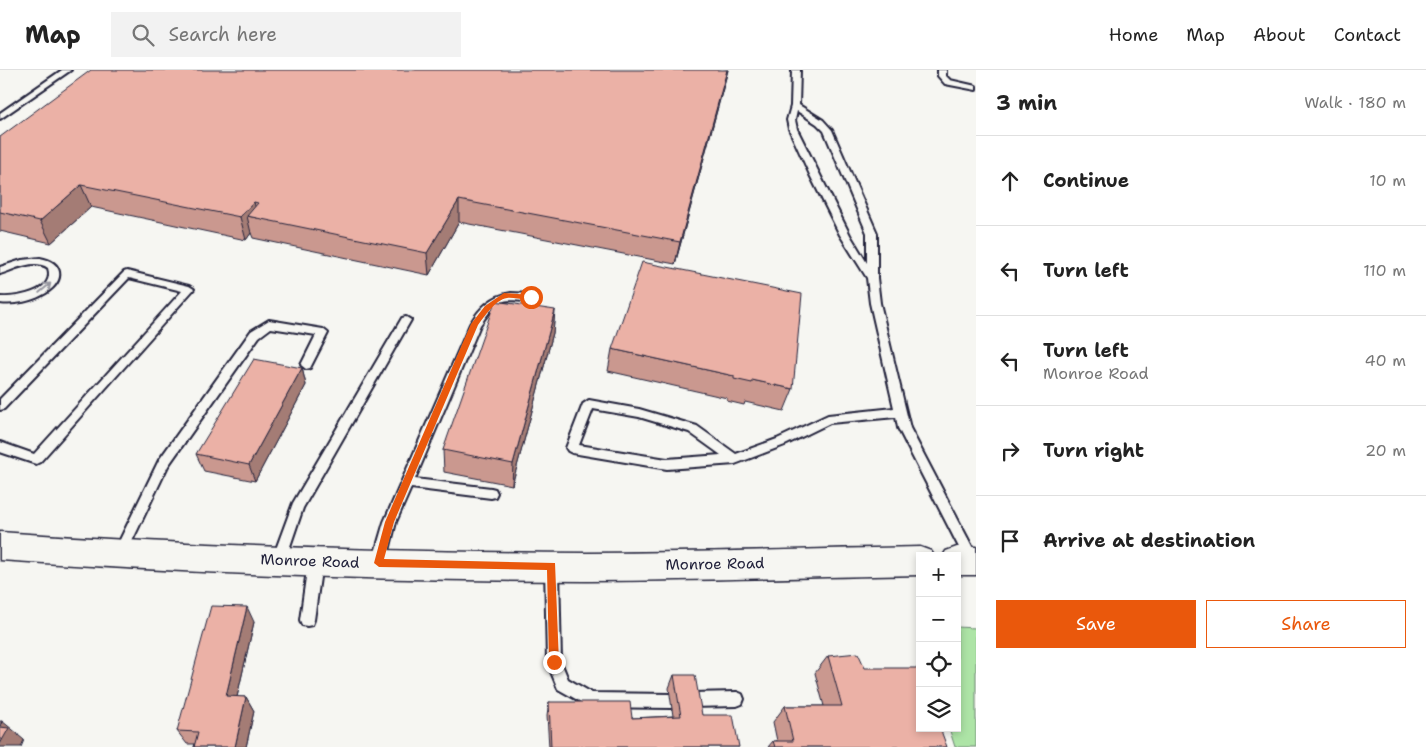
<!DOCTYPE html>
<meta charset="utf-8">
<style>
:root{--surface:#fff;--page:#f2f2f2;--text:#222;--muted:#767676;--line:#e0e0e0;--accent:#ea580c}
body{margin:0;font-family:"Shantell Sans",sans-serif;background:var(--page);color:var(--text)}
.controls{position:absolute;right:15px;bottom:15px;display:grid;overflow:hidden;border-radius:0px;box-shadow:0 2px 8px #0003}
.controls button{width:45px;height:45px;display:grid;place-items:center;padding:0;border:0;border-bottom:1px solid var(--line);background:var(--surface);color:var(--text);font:25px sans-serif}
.stop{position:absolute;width:15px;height:15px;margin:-11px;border:4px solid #ea580c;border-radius:50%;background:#fff}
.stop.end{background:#ea580c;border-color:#fff;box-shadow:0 1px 5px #0008}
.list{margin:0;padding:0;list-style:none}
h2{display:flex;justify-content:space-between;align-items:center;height:65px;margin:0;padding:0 20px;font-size:21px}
h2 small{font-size:16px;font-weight:400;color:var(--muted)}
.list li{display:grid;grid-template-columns:32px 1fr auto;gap:15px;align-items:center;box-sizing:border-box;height:90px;padding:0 20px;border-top:1px solid var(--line)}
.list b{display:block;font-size:19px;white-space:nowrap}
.list p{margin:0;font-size:16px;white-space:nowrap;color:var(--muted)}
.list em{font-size:16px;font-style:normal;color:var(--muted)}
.actions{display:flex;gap:10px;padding:15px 20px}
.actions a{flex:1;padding:11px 0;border:1px solid var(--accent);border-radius:0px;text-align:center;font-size:18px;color:var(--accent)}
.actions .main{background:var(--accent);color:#fff}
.icon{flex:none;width:28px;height:28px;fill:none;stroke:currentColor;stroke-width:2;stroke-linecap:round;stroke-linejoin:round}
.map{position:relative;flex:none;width:976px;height:677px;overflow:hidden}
header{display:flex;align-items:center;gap:30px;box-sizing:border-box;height:70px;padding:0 25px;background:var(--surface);border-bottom:1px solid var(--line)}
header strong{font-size:24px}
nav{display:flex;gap:28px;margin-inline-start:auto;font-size:18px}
.search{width:350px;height:45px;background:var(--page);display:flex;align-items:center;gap:12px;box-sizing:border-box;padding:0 18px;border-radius:0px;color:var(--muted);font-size:19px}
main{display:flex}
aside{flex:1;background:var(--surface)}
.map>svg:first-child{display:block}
</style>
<header>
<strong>Map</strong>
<div class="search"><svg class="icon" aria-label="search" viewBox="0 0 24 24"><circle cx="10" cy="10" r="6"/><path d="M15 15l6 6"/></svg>Search here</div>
<nav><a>Home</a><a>Map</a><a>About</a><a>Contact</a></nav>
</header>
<main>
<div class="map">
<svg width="976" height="677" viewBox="0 0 976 677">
<rect width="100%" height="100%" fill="#f6f6f2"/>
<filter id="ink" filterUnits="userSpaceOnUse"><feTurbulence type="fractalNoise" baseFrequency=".02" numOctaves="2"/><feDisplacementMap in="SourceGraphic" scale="10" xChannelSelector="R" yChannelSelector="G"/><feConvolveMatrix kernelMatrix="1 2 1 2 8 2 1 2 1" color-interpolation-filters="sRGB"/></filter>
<g filter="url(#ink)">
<path fill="#ade4a6" stroke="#688370" d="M957,557L976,558V677H955L949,658H957Z"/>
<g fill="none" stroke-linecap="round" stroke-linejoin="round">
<defs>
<g id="lane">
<path d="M62,0H71L0,49V43Z"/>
<path d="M792,0H800L799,35L823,50L832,60L877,163V208L880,233L910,358L976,484V493L972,495L967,493L898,358L896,347L830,353L785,375L735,394L667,399L572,383L568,381L566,378L583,334L589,330L639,339L697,356L736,384L777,369L828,345L894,338L870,233L867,208L840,165L810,105L789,59L787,50L791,36ZM797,41L817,54L824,61L867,163V193L850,165L797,59L795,50ZM593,339L639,347L689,362L721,385L667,389L579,375Z"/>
<path d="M938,0H946V6L950,10L976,16V20L945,14L938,6Z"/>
<path d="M40,188C63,192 66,210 46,223C33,231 15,235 0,233V227C16,228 56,222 48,198C34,188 14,200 0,204V197L22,190Z"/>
<path d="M127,201L189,216L194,219L40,392L36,394L0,382V372L34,384L182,221L129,208L4,339L0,340V329L124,202Z"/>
<path d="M511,223L531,224L536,227C528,235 512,227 501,232C492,236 486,247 480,255L415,409L491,418L495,419L497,423L495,427L491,428L411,418L396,452L386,493L384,497L379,499L374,497L372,493L384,452L470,254C480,238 491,226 511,223Z"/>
<path d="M406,247L411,250L303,438L284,494L279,496L274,494L272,490L293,433L402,248Z"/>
<path d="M269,250L323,259L328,263L310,298L306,299L301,295L316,265L271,258L259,267L168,396L125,486L120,488L115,486L114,482L159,390L251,261Z"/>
<path d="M315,487L320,489L322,493L314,550L312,555L307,556L302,555L300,550L308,493L310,489Z"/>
<path d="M552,491L557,493L559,497L561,592L568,609L592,623L671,624L676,626L678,631L676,636L671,638L590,637L558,619L547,592L545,497L547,493Z"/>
<path d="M737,622L742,624L744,629L742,634L737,636L691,637L686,635L684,630L686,625L691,623Z"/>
</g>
<g id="secondary">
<path d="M0,462C195,476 391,482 587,483C698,483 809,479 920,477L931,481L934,486H920V505C809,507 698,511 587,511C391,511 195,504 0,490Z"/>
<path d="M957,477H976V505H957V486H943L946,481Z"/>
</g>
</defs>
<use href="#lane" stroke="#22223b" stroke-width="4"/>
<use href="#secondary" stroke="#22223b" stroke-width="3"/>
<use href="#lane" fill="#f6f6f2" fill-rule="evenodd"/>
<use href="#secondary" fill="#f6f6f2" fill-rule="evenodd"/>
</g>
<g fill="#ca988f" stroke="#22223b">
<path d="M728,0L675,194L459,152L429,205L253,168L251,163L246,170L91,137L51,173L0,161V67Z"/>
<path d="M555,240L553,263L512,415L444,402L443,380Z"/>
<path d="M612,279L793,319L784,341L745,332L744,335L727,331V328L608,301Z"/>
<path d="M302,298L306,315L255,411L204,401L196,384Z"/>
<path d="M254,552L237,627H246L254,641L246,677H194L195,674H187L177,661Z"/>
<path d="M828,586L865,598L947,677H768L773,671H777L773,652L785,636H824L815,603Z"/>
<path d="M674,605L702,645L739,677H549L547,645L549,632L632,648L673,646L669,618Z"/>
</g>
<g fill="#a47c74" stroke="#22223b">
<path d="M727,0H728L675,194L680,172Z"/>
<path d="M81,115L91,137L51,173L40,151Z"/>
<path d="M459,130V152L429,205L427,183Z"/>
<path d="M254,132L258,148L247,146L251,163L246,170L240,147Z"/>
<path d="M555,240L553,263L512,415L513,394Z"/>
<path d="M302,298L306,315L255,411L249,395Z"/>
<path d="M247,537L254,552L234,640L226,626Z"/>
<path d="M246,627L254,641L246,677H235Z"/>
<path d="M2,651L18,664V665L24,670L21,677H0V657Z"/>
</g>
<g fill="#ebb1a6" stroke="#22223b">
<path d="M91,0H727L680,172L459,130L427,183L247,146L258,133L254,132L240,147L81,115L40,151L0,142V67Z"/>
<path d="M642,192L802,224L793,319L752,310V313L734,309V306L612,279Z"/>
<path d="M495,231L555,240L513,394L443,380Z"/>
<path d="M254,289L302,298L249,395L196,384Z"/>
<path d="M211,536L247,537L226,626L246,627L235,677H194L198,662L177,661Z"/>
<path d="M858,583L865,598H918L920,602V658H940L947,677H775L773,671H793L785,636H842L828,586Z"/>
<path d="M674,605H695L702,645H733L739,677H551L549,632H630L632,648L681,646Z"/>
<path d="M0,651H2L0,657L9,658L0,674Z"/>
</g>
<defs><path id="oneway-shaft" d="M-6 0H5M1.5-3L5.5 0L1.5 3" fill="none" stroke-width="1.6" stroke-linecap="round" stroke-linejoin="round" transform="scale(1.25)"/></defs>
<use stroke="#9797a0" href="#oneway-shaft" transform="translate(45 218) rotate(-40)"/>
</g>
<path fill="#ea580c" d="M504,223L531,225L534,227C527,232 516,227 507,228C495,230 485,246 478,255L394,452L384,489L555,493L559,592L554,597L549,592L547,500L379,497L374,493L385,452L471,254L485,236Z"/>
<g text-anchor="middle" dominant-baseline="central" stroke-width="5" stroke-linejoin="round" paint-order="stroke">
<g font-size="15" fill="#22223b" stroke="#f6f6f2">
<text transform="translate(310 491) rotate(2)">Monroe Road</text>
<text transform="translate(715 494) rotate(-1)">Monroe Road</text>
</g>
</g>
</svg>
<div class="controls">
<button>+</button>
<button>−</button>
<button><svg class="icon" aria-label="locate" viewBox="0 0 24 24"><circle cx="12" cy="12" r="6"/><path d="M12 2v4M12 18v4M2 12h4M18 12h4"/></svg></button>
<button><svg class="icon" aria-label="layers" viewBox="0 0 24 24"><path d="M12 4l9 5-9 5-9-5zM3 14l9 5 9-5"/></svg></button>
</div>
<div class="stop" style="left:531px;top:227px"></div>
<div class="stop end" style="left:554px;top:592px"></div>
</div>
<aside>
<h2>3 min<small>Walk · 180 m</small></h2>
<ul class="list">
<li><svg class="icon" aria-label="ahead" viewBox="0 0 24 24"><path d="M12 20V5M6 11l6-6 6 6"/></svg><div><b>Continue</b></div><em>10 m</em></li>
<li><svg class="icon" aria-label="left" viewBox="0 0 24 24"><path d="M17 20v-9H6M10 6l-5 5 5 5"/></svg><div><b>Turn left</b></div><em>110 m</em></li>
<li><svg class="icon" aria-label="left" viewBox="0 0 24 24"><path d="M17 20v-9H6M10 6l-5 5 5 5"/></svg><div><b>Turn left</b><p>Monroe Road</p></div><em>40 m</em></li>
<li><svg class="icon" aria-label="right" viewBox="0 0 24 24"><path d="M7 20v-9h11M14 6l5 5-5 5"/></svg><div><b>Turn right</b></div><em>20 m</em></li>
<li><svg class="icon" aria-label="arrive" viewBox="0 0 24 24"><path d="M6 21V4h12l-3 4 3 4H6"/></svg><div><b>Arrive at destination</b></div></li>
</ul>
<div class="actions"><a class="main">Save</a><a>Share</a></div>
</aside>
</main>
